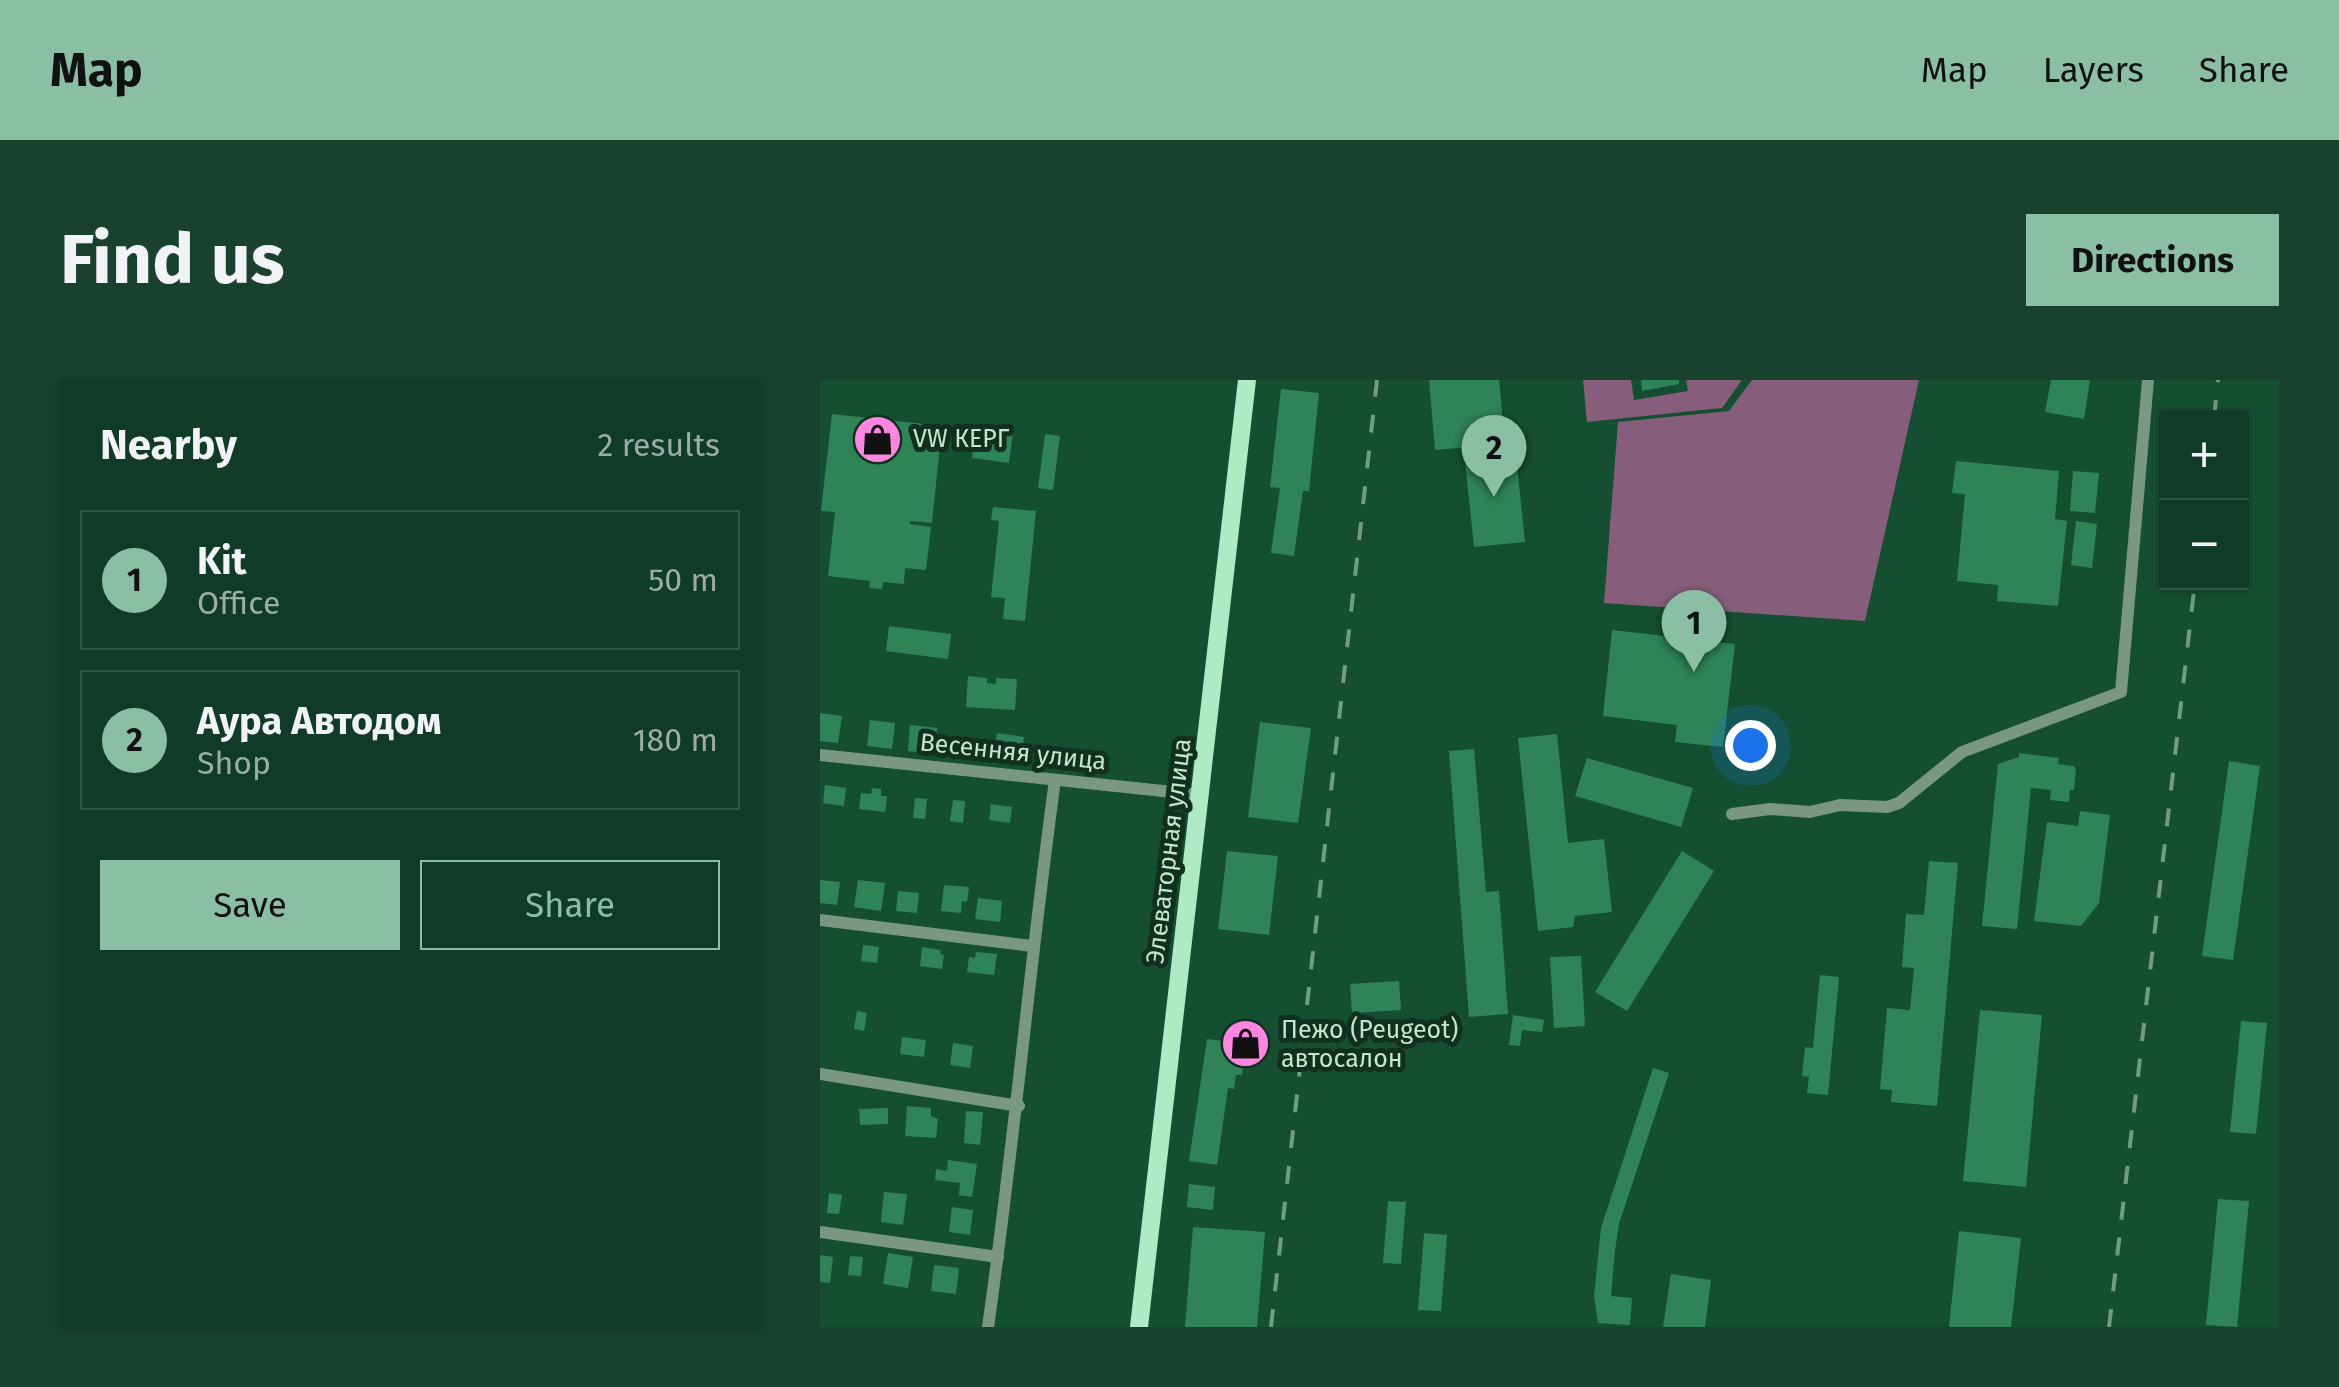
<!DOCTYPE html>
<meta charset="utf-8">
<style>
:root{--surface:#103b26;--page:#19422e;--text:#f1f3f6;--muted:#9cada7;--line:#305543;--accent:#8abfa5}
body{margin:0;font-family:"Fira Sans",sans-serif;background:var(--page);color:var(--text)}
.controls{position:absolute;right:30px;top:30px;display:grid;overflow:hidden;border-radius:0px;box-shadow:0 2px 8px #0004}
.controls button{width:90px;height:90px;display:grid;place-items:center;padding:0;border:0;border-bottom:2px solid var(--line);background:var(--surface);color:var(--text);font:50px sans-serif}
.you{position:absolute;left:930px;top:365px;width:35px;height:35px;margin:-25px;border:8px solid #fff;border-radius:50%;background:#1a73e8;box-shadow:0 0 0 15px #1a73e833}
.badge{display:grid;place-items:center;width:65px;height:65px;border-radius:50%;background:var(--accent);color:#111;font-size:32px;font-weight:700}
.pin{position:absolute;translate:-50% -82px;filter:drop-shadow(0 2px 5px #0008)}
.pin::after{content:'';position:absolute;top:52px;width:35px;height:30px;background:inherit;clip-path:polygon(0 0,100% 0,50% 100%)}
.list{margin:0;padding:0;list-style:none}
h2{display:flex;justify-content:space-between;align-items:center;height:130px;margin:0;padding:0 40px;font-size:42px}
h2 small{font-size:32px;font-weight:400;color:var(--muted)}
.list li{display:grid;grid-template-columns:65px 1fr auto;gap:30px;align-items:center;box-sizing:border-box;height:140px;margin:0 20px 20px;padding:0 20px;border:2px solid var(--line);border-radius:0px}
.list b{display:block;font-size:38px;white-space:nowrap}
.list p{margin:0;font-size:32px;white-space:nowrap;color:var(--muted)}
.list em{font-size:32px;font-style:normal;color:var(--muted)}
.actions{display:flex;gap:20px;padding:30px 40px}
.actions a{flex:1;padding:22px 0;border:2px solid var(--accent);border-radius:0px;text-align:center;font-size:35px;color:var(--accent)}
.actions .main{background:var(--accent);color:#111}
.map{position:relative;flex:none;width:1459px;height:947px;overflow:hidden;border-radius:0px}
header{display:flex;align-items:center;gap:60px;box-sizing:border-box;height:140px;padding:0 50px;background:var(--accent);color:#111}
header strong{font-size:48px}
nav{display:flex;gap:55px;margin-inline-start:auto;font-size:35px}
.intro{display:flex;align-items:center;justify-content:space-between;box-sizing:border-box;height:240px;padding:0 60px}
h1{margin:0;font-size:70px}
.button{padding:25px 45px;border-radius:0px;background:var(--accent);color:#111;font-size:35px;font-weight:700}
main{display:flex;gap:60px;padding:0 60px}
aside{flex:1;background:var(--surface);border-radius:0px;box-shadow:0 2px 8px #0004}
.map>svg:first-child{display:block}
</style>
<header>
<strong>Map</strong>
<nav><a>Map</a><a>Layers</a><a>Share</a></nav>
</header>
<div class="intro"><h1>Find us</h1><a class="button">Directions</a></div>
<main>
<aside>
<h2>Nearby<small>2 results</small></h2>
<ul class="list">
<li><span class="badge">1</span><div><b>Kit</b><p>Office</p></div><em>50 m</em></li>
<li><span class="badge">2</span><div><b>Аура Автодом</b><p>Shop</p></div><em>180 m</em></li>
</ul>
<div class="actions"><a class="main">Save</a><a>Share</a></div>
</aside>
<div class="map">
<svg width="1459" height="947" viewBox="0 0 1459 947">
<rect width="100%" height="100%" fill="#154f32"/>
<g fill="#865e7b">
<path d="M763,0H811L814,20L868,11L866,0H922L902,28L767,42Z"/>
<path d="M932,0H1099L1045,241L784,223L798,42L909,31Z"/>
</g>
<g fill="#2e8357">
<path d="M609,0H679L685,64L615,70Z"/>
<path d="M821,0H859V4L822,11Z"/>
<path d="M1231,0H1270L1264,39L1225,32Z"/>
<path d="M461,9L499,13L489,111H483L474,176L451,173L460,108L450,107Z"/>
<path d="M12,34L122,46L112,143L90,141V144L111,147L106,190L85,188L84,204L63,202L62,209L49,208L50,201L8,196L15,132L1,131Z"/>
<path d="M156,47L193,52L189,83L152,78Z"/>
<path d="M225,54L240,56L233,110L218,108Z"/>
<path d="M695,67L705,162L654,167L644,72Z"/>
<path d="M1136,81L1239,91L1235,139L1247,141L1238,226L1177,221L1178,205L1137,201L1145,114L1132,113Z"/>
<path d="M1253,91L1279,93L1275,133L1250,131Z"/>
<path d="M173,127L216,131L205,241L183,239L185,218L171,217L179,141L171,140Z"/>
<path d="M1256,141L1277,144L1272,188L1251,185Z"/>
<path d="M69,246L131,254L128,279L66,271Z"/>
<path d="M792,250L915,264L903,367L855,362L857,345L783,336Z"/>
<path d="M148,296L167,298V303L176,304V298L197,299L195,330L146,327Z"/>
<path d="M0,333L22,336L18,363L0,361Z"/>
<path d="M50,340L75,343L72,369L47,366Z"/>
<path d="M440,342L491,348L478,443L428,437Z"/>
<path d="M90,345L117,348L115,374L88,371Z"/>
<path d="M177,353L204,357L201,383L174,379Z"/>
<path d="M737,354L748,463L784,459L792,532L755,536L753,547L718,551L698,358Z"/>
<path d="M654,369L666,512L679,511L688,634L649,637L629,371Z"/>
<path d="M1199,373L1239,378L1238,384L1253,386L1256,389L1254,410H1250L1249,422L1230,420L1231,410L1211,408L1197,549L1162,546L1178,384L1199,377Z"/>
<path d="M767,378L873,408L861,447L755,416Z"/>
<path d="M1409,381L1440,386L1413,580L1382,576Z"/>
<path d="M5,405L26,408L24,426L3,423Z"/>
<path d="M52,408L61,409V416H67L65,432L39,429L41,413L51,414Z"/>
<path d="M95,418L107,419L105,439L93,438Z"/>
<path d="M133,420L145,421L143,443L130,441Z"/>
<path d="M171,424L192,427L190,443L169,440Z"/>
<path d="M1260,431L1290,435L1279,523L1261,546L1214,541L1227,442L1258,446Z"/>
<path d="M407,471L458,476L449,555L398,549Z"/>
<path d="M862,471L894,491L807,631L775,612Z"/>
<path d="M1109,481L1138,483L1117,726L1071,722L1072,710L1060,709L1067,628L1090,630L1094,588L1082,587L1086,534L1104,535Z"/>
<path d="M0,500L20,502L17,525L0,523Z"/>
<path d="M38,500L65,503L61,531L34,527Z"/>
<path d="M124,505L149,507L147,522L142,521L141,533L121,531Z"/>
<path d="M78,511L99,513L97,533L76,531Z"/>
<path d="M158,518L182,521L180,542L155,539Z"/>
<path d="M43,565L59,567L57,583L41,581Z"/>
<path d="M102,567L121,570L120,574L124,575L122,589L100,586Z"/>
<path d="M156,572L177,574L174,595L147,592L149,577L155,578Z"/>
<path d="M761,576L765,646L734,648L730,577Z"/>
<path d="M1000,595L1019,597L1008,715L987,713L989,697L982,696L985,667L993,668Z"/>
<path d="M579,601L581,630L532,633L530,604Z"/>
<path d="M1160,630L1222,635L1206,807L1143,801Z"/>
<path d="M37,631L47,633L44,651L34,649Z"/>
<path d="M693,635L724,640L722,652L702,650L700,666L689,665Z"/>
<path d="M1421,641L1447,643L1436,754L1410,752Z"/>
<path d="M82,657L106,660L104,677L80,674Z"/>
<path d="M387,659L426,664L422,695H416L414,709L408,708L397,785L369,781Z"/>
<path d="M133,663L153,666L150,688L130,685Z"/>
<path d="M833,688L849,693L799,844L795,871L791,916L812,918L810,945L778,943L774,916L781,848Z"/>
<path d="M87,726L111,728V736L118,739L116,758L85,756Z"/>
<path d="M68,728V744L40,745L39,729Z"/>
<path d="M146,731L163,732L160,765L144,763Z"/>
<path d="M128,780L157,784L152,817L139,815L140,803L115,800L116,789L127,791Z"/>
<path d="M369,804L395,807L393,830L367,827Z"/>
<path d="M64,812L87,814L83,845L61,842Z"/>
<path d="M9,813L22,815L19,834L7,833Z"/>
<path d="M1398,819L1429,821L1417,947L1386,945Z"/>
<path d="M568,821L586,822L581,884L563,883Z"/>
<path d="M132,827L153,830L150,855L129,852Z"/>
<path d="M373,847L445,852L437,947H365Z"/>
<path d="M1139,851L1201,858L1191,947H1129Z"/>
<path d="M604,853L627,855L621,931L598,930Z"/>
<path d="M68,873L93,877L88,908L63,904Z"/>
<path d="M0,875L13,877L10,903L0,902Z"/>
<path d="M30,876L43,877L41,896L28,895Z"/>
<path d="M114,885L139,888L136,914L111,911Z"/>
<path d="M851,894L891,900L885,947H843Z"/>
</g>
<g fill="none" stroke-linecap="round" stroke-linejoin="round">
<g stroke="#799784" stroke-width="12">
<path d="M0,375L381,415"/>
<path d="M912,434L950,429L990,432L1020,425L1067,427L1079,423L1142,372L1301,312L1328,0"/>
<path d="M0,540L212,566"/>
<path d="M0,694L199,726"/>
<path d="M0,852L178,877"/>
<path d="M168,947C194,765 210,582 235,400"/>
</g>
<path stroke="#adebc4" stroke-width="18" d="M319,947L427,0"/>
<g stroke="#6f9d83" stroke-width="4" stroke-dasharray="18 18" stroke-linecap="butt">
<path d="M1394,38L1398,0"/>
<path d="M451,947L557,0"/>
<path d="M1289,947L1375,202"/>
</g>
</g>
<defs>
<symbol id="shop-disc" viewBox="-11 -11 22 22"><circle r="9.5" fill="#fe86e1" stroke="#12301f"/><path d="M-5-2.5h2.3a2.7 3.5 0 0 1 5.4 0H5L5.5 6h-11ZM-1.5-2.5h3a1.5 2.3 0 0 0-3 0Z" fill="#111"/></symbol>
</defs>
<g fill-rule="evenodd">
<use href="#shop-disc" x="30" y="32" width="55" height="55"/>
<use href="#shop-disc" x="398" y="636" width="55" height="55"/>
</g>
<g text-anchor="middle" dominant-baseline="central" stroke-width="10" stroke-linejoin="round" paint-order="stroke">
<g font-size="25" fill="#c2e6cf" stroke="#12301f" text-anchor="start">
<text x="93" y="59">VW КЕРГ</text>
<text x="461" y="650">Пежо (Peugeot)<tspan x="461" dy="29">автосалон</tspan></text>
</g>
<g font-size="25" fill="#c2e6cf" stroke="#12301f">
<text transform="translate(193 372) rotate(6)">Весенняя улица</text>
<text transform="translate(349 471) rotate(-83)">Элеваторная улица</text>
</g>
</g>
</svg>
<div class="controls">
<button>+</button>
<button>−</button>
</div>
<div class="you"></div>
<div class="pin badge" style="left:874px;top:292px">1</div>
<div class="pin badge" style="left:674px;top:117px">2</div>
</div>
</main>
